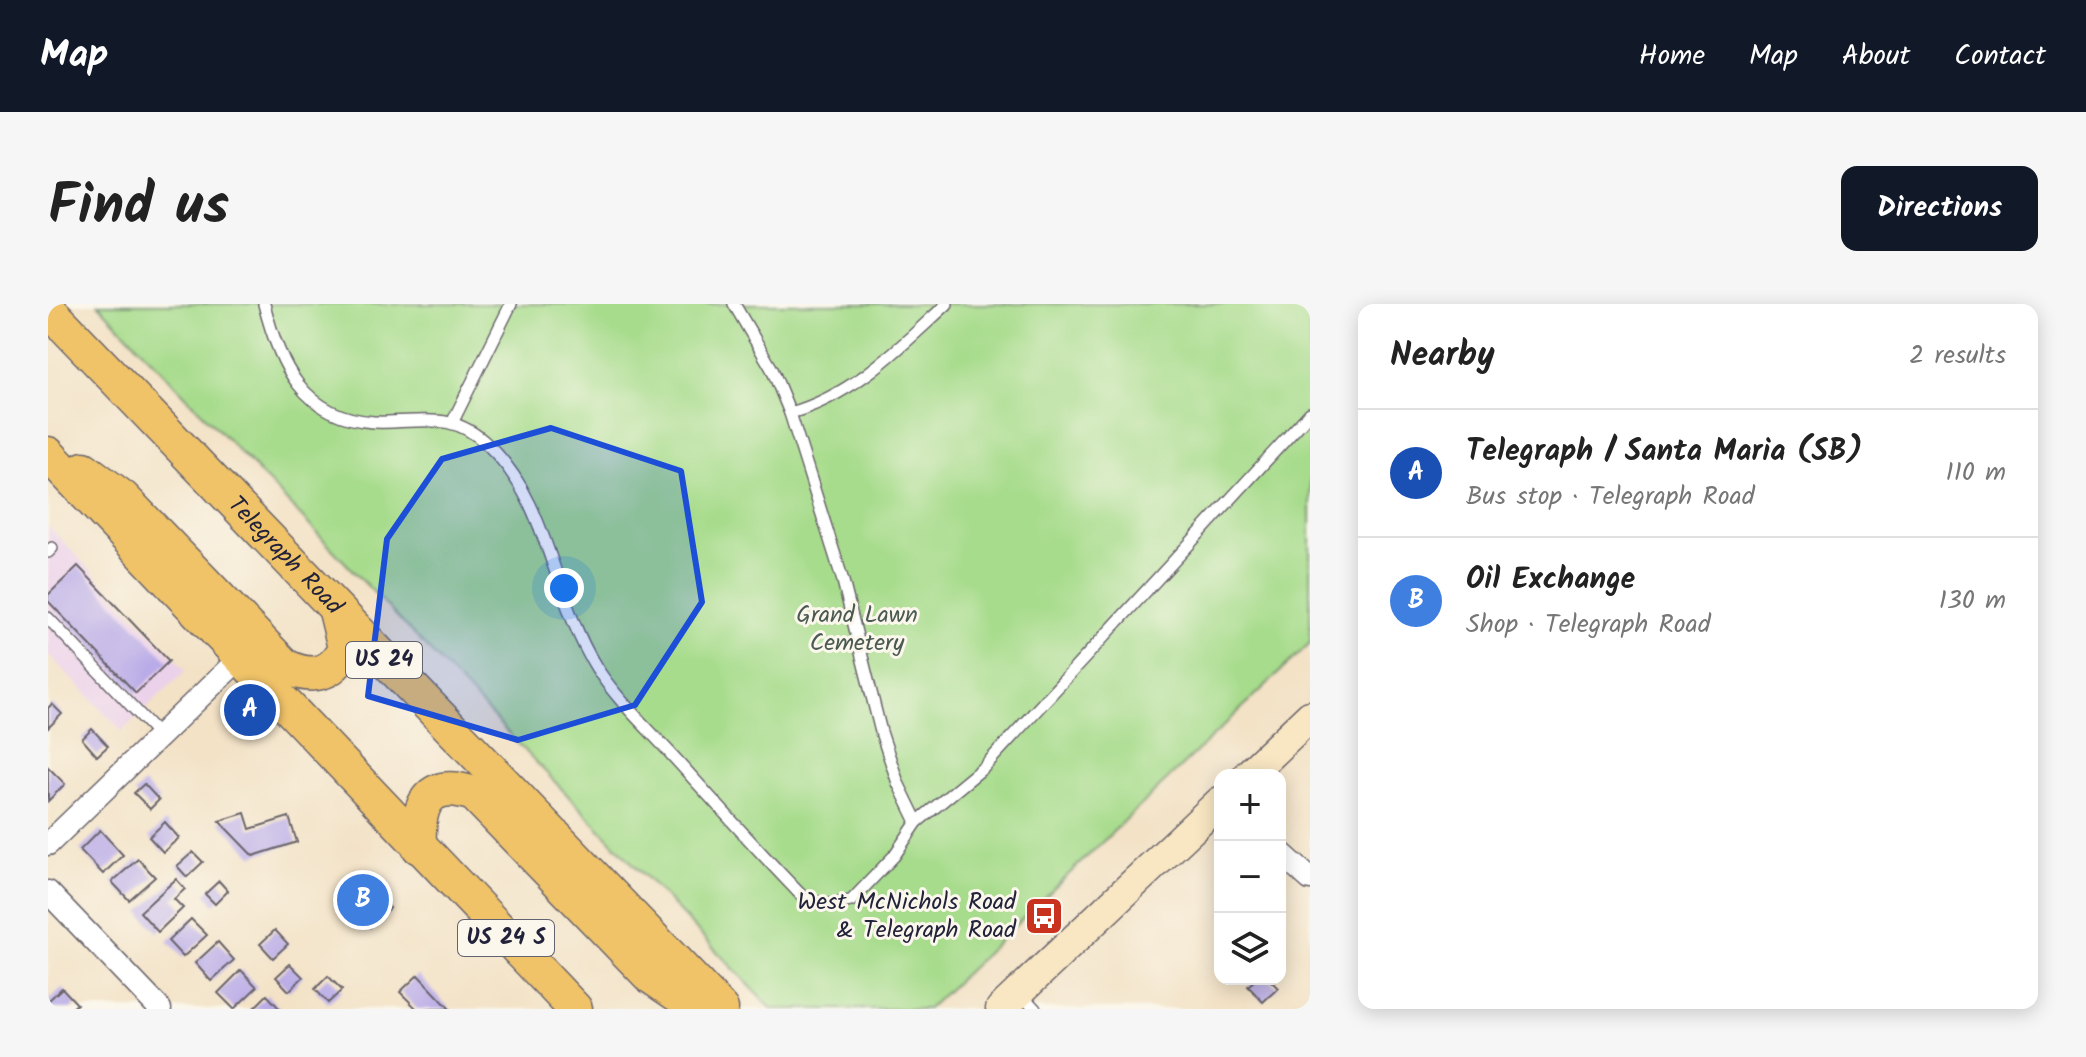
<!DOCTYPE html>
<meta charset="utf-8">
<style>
:root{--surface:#fff;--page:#f6f6f6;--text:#222;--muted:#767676;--line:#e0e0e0;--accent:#111827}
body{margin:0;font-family:Kalam,sans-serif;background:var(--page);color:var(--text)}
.controls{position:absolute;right:24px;bottom:24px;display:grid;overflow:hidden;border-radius:16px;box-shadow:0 4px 20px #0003}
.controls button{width:72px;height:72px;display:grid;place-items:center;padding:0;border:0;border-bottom:2px solid var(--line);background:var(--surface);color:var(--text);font:40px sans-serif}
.you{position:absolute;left:516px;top:284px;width:28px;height:28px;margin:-20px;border:6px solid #fff;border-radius:50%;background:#1a73e8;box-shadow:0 0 0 12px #1a73e833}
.badge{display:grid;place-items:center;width:52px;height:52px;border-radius:50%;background:var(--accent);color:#fff;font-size:26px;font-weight:700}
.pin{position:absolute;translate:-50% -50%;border:4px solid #fff;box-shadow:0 2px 8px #0006}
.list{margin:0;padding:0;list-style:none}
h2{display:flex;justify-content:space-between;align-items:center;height:104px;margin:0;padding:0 32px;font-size:34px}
h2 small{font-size:26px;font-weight:400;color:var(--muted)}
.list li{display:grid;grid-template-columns:52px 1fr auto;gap:24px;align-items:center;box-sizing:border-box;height:128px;padding:0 32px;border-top:2px solid var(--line)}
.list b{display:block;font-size:30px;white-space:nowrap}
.list p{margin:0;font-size:26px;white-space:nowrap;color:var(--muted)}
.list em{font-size:26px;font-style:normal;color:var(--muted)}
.icon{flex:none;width:44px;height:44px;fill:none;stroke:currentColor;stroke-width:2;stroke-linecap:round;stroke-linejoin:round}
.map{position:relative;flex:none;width:1262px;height:705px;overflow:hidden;border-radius:16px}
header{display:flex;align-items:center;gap:48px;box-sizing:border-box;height:112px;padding:0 40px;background:var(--accent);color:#fff}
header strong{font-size:38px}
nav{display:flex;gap:44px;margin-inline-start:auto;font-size:28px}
.intro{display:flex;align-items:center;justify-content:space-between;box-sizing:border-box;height:192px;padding:0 48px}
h1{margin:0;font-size:56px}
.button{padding:20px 36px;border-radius:16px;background:var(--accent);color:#fff;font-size:28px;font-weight:700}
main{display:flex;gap:48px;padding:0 48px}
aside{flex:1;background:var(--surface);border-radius:16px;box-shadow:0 4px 20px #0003}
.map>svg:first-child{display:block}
</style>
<header>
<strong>Map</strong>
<nav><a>Home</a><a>Map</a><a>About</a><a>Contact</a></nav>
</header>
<div class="intro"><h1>Find us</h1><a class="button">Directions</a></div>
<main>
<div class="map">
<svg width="1262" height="705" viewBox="0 0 1262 705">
<rect width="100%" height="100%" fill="#fbf7ec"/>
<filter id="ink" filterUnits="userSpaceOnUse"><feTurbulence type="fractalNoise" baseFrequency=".0125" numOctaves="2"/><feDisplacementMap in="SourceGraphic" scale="16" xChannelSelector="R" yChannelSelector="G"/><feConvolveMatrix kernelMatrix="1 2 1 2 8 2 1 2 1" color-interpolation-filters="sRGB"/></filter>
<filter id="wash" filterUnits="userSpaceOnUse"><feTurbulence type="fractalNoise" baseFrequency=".006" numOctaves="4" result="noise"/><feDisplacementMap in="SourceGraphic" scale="32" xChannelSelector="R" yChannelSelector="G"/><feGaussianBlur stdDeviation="1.8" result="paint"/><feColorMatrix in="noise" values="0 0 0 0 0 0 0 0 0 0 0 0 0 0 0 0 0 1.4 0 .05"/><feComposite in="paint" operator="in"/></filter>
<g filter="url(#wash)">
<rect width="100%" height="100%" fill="#f3e2c6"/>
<path fill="#ecd1ea" d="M0,222L138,366L74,427L0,350Z"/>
<path fill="#a7dc8c" stroke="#647f64" stroke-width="2" d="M50,0H1262V339L880,705H724Z"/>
<g id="blocks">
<g fill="#b9abe7">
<path d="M30,262L121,357L88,389L0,297V291Z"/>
<path d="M4,400L14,410L0,424V404Z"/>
<path d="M44,425L60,442L49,452L34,435Z"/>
<path d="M0,463L17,480L0,497Z"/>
<path d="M96,480L111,496L102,505L86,489Z"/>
<path d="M197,509L202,525L241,513L249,538L205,552L171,517Z"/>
<path d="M117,518L131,534L115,548L101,533Z"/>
<path d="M52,526L75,551L55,570L32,546Z"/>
<path d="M145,548L155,558L139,573L129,562Z"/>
<path d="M90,555L107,573L81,596L64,578Z"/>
<path d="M308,569L342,604L322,623L288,588Z"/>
<path d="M128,575L137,585L126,595L135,604L110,628L92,608Z"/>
<path d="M171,577L180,587L167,600L157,590Z"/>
<path d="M143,615L159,631L135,653L120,637Z"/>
<path d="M227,626L240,640L225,654L212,640Z"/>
<path d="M170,638L186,656L163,677L147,659Z"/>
<path d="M242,660L255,673L241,687L228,673Z"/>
<path d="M193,666L209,683L186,705L170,689Z"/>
<path d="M370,671L402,705H369L352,688Z"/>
<path d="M280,672L294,686L280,699L267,685Z"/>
<path d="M1208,675H1221L1230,684L1215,698L1200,682Z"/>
<path d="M14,684L29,700L23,705H0V697Z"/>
<path d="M219,691L232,705H205Z"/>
</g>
</g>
</g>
<g filter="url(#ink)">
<use href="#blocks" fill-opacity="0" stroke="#6b656c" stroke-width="2"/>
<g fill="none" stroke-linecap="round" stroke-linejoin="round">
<defs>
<g id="service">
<path d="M216,0C231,60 255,114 326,118C372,120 403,105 440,141C502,199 504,293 548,363C568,395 598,422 623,450C667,498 710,547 755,593L777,601L803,597L846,552L869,518L936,463L1262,109"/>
<path d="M686,0L724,65L742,109L795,277L833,428L850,479L869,518"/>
<path d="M742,109C806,91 851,44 899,0"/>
<path d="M405,117L463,0"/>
<path d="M0,248L4,244"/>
<path d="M0,314L112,432"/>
<path d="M971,688L987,705"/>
</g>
<g id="minor">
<path d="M0,540L192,354"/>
<path d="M1232,548L1262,575"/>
<path d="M0,588L112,705"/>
</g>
<g id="secondary">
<path d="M1200,471L1262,412"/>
<path d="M953,705L1172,498"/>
</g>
<g id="primary">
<path id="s1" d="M0,5L673,705"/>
<path d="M0,150L527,705"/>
<path d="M36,165L75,194L237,362C262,375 285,372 297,344L288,307"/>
<path d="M371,543C369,501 379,474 426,490L602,672L651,705"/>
</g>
</defs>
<use href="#service" stroke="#6b656c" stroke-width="14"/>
<use href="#minor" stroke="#6b656c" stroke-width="25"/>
<use href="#secondary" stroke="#6b656c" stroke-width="33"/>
<use href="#primary" stroke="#6b656c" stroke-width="37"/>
<use href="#service" stroke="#fff" stroke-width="11"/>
<use href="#minor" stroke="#fff" stroke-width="22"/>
<use href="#secondary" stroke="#f9e7c3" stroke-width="30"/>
<use href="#primary" stroke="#f0c369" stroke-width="34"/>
</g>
</g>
<path fill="#1d4ed8" fill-opacity="0.2" stroke="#1d4ed8" stroke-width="6" stroke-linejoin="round" d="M503,124L633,167L654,298L587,401L470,436L320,392L339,235L394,155Z"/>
<defs>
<symbol id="bus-square" viewBox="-11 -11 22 22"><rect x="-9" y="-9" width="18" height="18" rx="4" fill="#c8321e" stroke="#fbf7ec"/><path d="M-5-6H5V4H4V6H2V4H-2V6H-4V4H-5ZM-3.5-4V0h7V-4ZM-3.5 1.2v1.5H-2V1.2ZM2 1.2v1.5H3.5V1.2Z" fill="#fff"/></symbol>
</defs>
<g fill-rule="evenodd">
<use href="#bus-square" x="974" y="590" width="44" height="44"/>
</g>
<g text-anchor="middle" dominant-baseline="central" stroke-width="6" stroke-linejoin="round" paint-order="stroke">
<g fill="#fbf7ec" stroke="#636270" stroke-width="2">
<rect x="298" y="338" width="76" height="36" rx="6"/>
<rect x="410" y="616" width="96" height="36" rx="6"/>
</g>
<g font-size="22" font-weight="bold" fill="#22223b">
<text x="336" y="356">US 24</text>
<text x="458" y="634">US 24 S</text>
</g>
<g font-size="24" fill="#22223b" stroke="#fbf7ec">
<text stroke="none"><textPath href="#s1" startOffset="342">Telegraph Road</textPath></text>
</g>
<g font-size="24" fill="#4a5a53" stroke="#fbf7ec">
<text x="809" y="311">Grand Lawn<tspan x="809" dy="28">Cemetery</tspan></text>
</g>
<g font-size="24" fill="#22223b" stroke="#fbf7ec" text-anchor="end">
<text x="968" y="598">West McNichols Road<tspan x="968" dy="28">&amp; Telegraph Road</tspan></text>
</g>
</g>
</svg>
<div class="controls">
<button>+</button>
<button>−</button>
<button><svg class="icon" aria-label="layers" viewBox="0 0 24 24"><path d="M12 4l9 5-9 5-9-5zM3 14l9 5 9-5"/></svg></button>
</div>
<div class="you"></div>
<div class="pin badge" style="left:202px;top:406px;background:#1a4fb4">A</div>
<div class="pin badge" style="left:315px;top:596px;background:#3f7fe0">B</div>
</div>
<aside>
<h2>Nearby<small>2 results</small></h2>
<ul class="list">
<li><span class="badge" style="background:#1a4fb4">A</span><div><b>Telegraph / Santa Maria (SB)</b><p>Bus stop · Telegraph Road</p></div><em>110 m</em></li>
<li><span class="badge" style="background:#3f7fe0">B</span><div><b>Oil Exchange</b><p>Shop · Telegraph Road</p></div><em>130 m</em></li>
</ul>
</aside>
</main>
